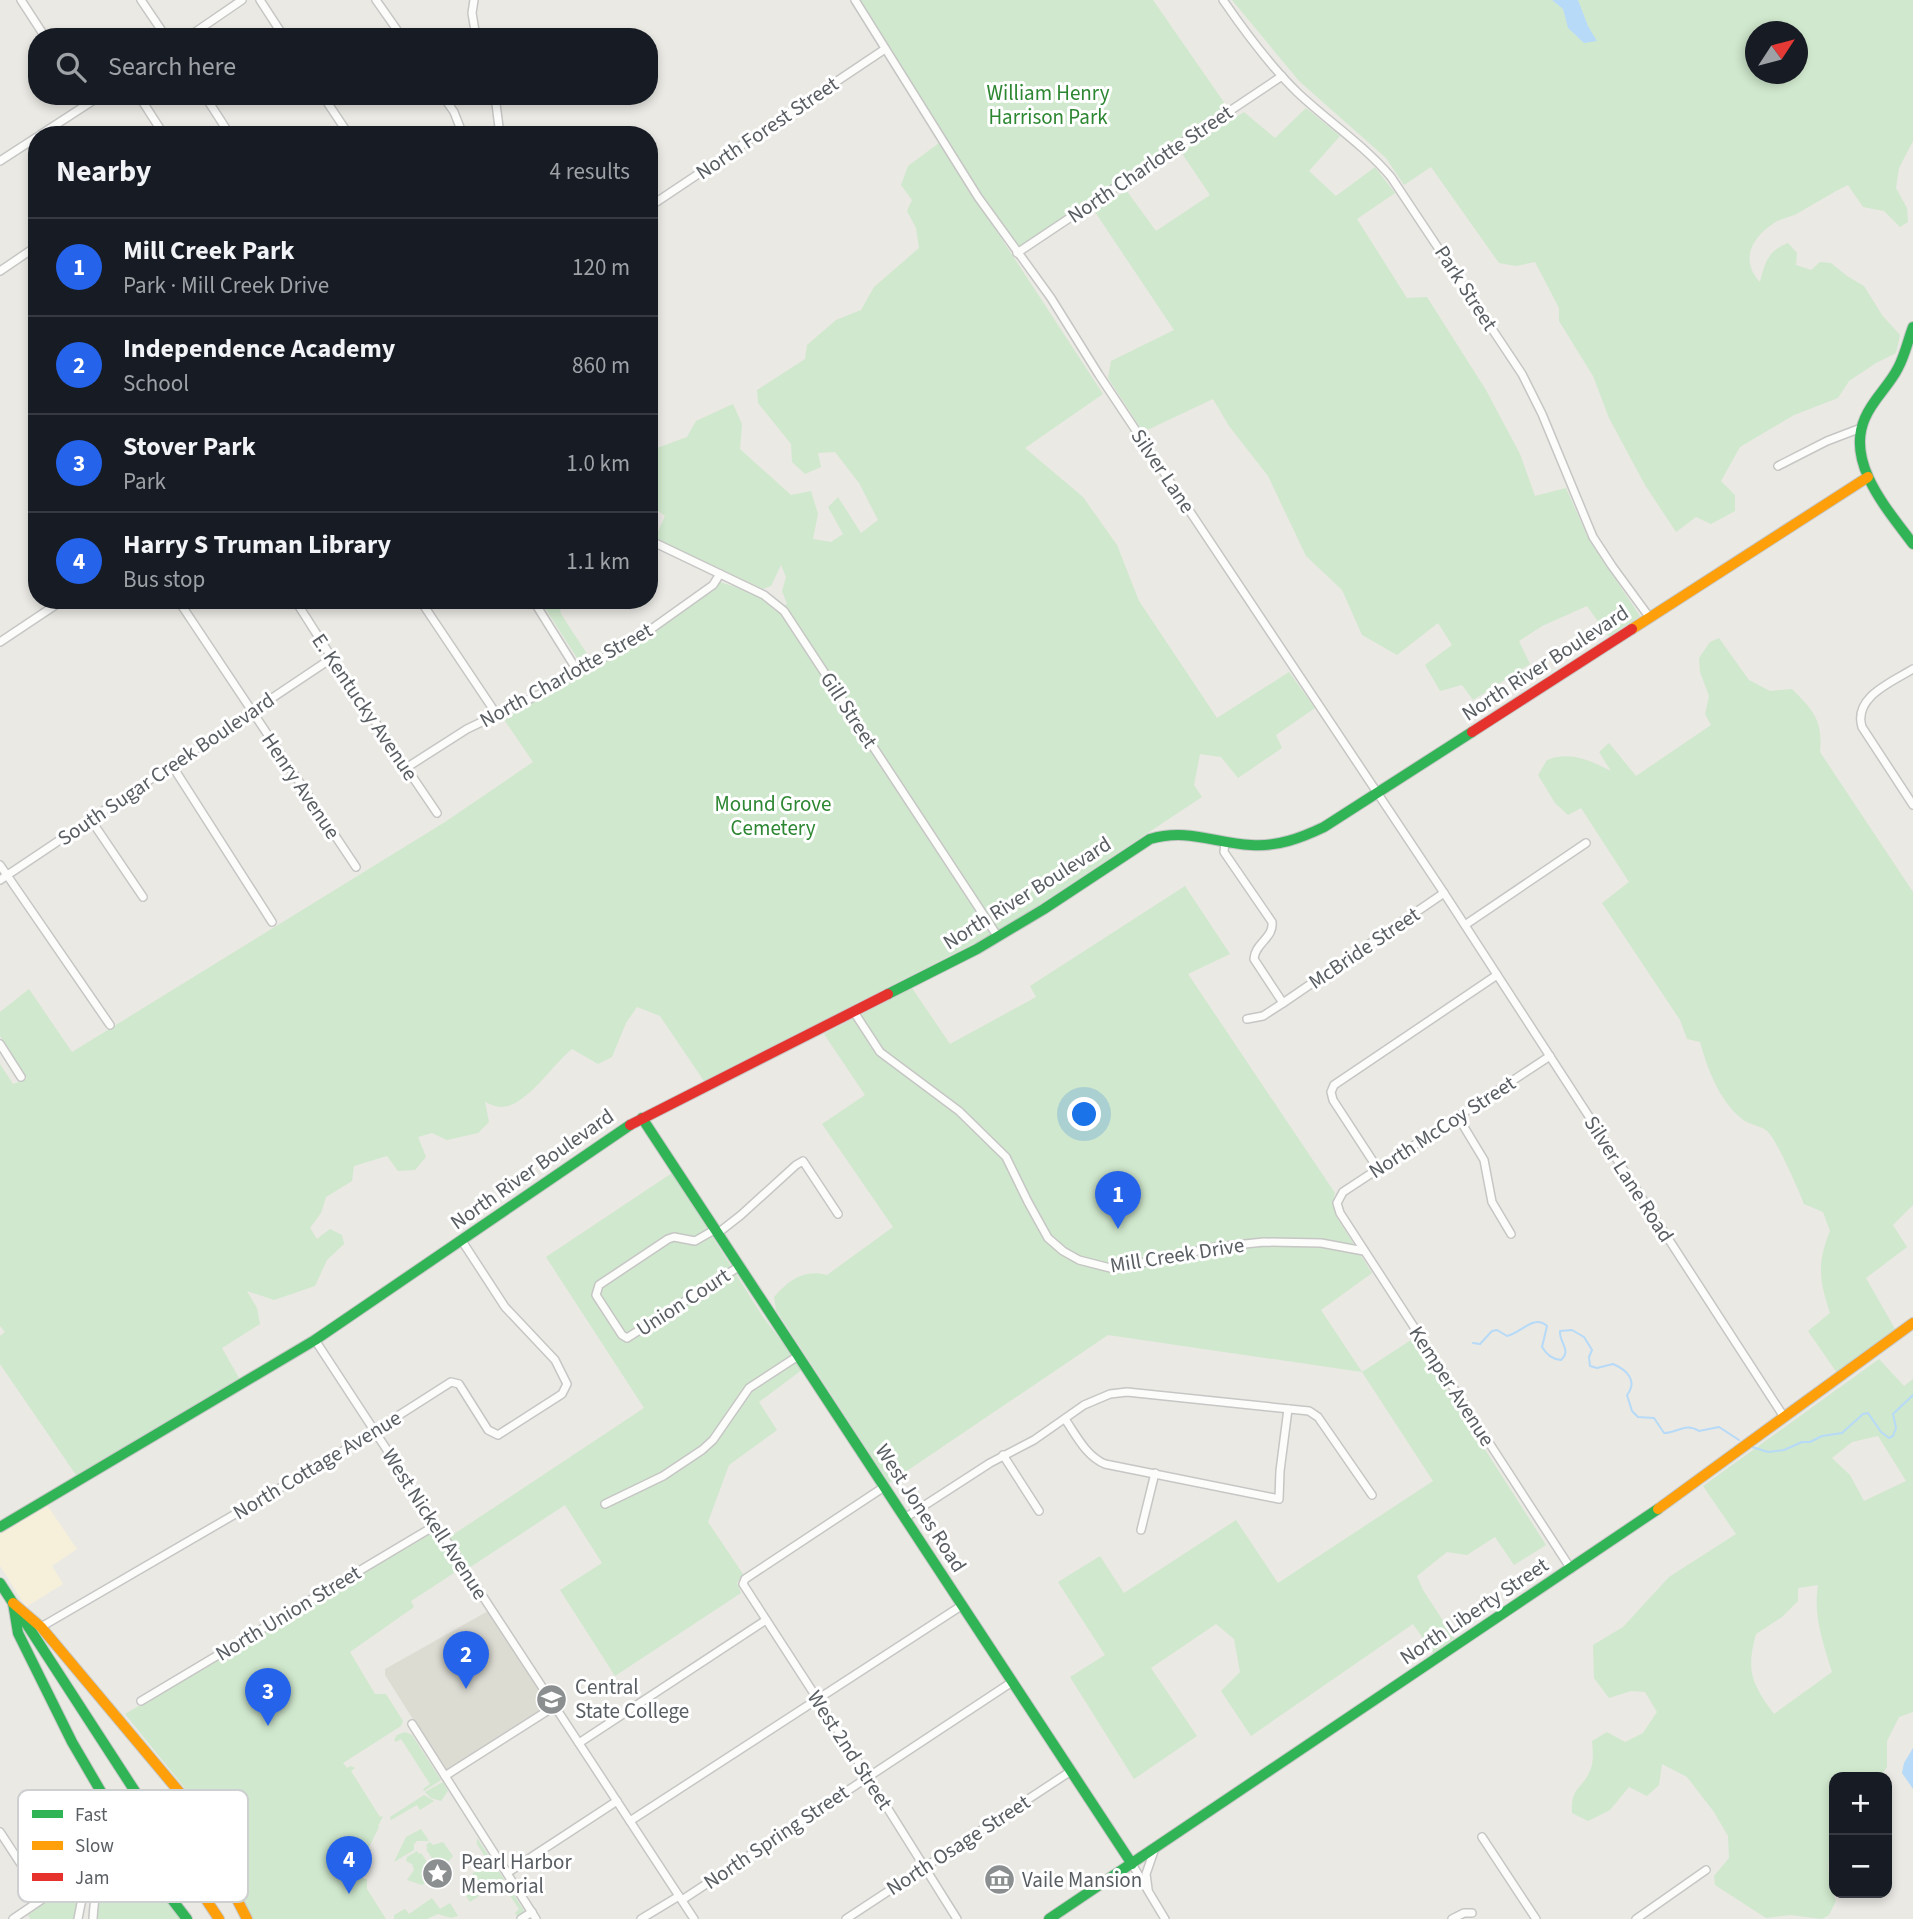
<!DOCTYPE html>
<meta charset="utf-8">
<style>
:root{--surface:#171b24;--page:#20242c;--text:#f1f3f6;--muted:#9ea1a6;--line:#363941;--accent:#2563eb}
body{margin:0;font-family:"Source Sans 3",sans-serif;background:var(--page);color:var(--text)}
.controls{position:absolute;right:21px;bottom:21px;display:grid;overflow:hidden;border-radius:14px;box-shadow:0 4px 10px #0003}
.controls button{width:63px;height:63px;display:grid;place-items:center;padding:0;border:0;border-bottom:2px solid var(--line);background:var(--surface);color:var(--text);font:35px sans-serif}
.compass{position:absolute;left:1745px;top:21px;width:63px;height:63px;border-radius:50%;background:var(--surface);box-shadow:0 4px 10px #0003;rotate:54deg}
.you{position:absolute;left:1085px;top:1115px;width:24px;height:24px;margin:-18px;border:5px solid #fff;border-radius:50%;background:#1a73e8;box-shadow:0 0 0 10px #1a73e833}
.badge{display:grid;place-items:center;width:46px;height:46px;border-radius:50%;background:var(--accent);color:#fff;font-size:23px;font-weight:700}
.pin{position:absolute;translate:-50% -58px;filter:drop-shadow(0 2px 4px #0008)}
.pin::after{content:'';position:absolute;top:37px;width:24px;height:21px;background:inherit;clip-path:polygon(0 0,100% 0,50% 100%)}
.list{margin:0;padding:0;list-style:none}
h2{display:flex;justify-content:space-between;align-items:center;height:91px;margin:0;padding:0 28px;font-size:30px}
h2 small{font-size:23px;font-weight:400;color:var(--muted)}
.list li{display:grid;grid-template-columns:46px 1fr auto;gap:21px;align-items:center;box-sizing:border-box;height:98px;padding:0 28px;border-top:2px solid var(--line)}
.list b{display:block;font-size:26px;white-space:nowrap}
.list p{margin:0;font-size:23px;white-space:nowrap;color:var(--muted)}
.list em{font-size:23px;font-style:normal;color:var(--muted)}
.icon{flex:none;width:38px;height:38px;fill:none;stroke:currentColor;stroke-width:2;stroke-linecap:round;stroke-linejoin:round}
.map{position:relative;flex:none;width:1913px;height:1919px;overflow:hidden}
.search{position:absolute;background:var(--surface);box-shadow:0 4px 10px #0003;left:28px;top:28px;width:630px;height:77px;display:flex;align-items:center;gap:18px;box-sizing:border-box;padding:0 24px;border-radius:28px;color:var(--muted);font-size:26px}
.panel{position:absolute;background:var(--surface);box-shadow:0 4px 10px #0003;left:28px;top:126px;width:630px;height:483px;border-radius:28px}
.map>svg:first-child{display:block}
</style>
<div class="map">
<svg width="1913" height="1919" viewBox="0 0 1913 1919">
<rect width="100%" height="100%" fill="#eae9e4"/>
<path fill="#f6f0db" d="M47,1505L77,1549L52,1566L63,1584L26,1607L0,1566V1534Z"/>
<path fill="#dddcd3" d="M488,1611L548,1702V1705L449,1771L445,1770L385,1675V1669Z"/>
<g fill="#d0e8cd" fill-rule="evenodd">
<path d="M855,0H1153L1230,111L1017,253Z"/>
<path d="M1232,0H1552L1563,9L1568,28L1584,43L1596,40L1588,26L1578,0H1913V141L1899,168L1896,188L1907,208L1908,222L1900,227L1884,211L1863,207L1848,185C1831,193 1816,203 1800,212C1792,217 1782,218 1774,223C1751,238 1740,260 1760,282C1765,262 1768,251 1788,243L1797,253L1796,265L1811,270L1820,262L1831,263L1847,276L1864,286L1882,315L1900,335L1896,353L1876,363L1849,381L1838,398L1794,415L1740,447L1721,481L1735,495V511L1711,524L1696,517L1676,532L1645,485L1609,418L1593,376L1559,321V308L1535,262L1516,266L1499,263L1431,167L1404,185L1386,158L1299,81ZM1756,32H1798V74H1756Z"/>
<path d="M1306,108L1340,136L1309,171L1336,196L1375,167L1395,193L1357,219L1407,298L1427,297L1486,390L1520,454L1535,496L1566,488L1589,540L1640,616L1609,637L1587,606L1542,626L1519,641L1530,664L1473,700L1462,685L1440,691L1425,665L1452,645L1438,623L1397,655L1362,635L1342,590L1306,556L1268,476L1229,426L1213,399L1143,432L1108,378L1111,361L1174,330L1095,212L1126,190L1156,231L1210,195L1181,152L1244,112L1275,138Z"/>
<path d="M939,143L1103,394L1025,448L1083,497L1117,545L1139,601L1217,718L1289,672L1315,708L1276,735L1282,748L1238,778L1221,757L1200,754L1194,785L1202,797L1004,928L704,1081L660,1016L637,1007L626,1023L612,1057L598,1064L572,1049C552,1065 526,1107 501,1107C496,1107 490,1104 485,1102L489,1122L478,1133L447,1140L432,1133L418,1137L426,1157L415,1170L398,1171L387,1156L354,1166L352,1181L326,1197L321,1213L310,1228L317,1239L330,1229L342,1235L344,1244L327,1260L315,1286L274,1300L247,1291L257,1308L260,1324L222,1348L239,1378L76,1475L0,1364V1336L5,1332L0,1326V1064L13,1084L27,1079L0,1036V1012L29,989L72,1052L445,822L533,762L503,718C577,681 645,637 713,591L720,582C741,589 761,594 775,611L787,604L782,591L786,577L781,565L771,586L763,589L655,538L665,516L649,504V451L687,437L696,421L733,404L742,424L740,449L791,495L811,491L818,514L813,539L831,542L843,534L828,507L838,497L861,533L878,520L859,483L835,452L818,453L821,467L805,474L792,462L791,444L758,403L757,390L805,359L807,345L836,320L861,310L874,287L919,248L916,228L907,211L912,200L901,185L908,166Z"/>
<path d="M540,600H558L561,614L591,660L583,662L577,658Z"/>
<path d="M1719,638L1749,680L1770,691L1792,689C1813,710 1823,720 1820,752L1913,892V1205L1893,1225L1907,1247L1866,1278L1895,1329L1837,1373L1808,1331L1830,1313C1819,1280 1817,1263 1830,1231L1823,1212L1804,1204C1799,1191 1776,1138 1767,1131C1760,1125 1749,1125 1742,1119C1719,1100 1708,1070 1700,1042L1687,1039L1680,1020L1602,903L1629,882L1581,808L1568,815L1555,803L1538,775L1547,760C1570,751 1589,760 1611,771L1599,752L1609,743L1636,776L1711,725L1705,714L1709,696L1700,672L1699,658L1710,642Z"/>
<path d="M1185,886L1230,954L1188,974L1335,1193L1332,1203L1336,1216L1372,1273L1321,1310L1362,1372L1414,1338L1546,1545L1514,1565L1495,1537L1467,1555L1447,1552L1417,1576L1423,1590L1455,1639L1434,1654L1413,1624L1251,1736L1221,1691L1240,1672L1234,1639L1216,1624L1151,1668L1197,1736L1134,1779L1070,1677L1105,1655L1058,1582L1100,1556L1124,1593L1236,1520L1278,1583L1433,1481L1362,1372L1108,1335L889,1483L776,1310L774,1297C789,1280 804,1269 827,1275L893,1227L822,1124L865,1095L824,1034L912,988L950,1044L1036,997L1030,986Z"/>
<path d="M672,1173L763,1317L803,1369L759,1402L777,1430L729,1465L708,1522L743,1574L737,1583L741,1593L615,1676L560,1590L602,1563L565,1505L469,1568L448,1538L644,1408L546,1257Z"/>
<path d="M1879,1359L1904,1386L1913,1379V1712L1899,1717L1887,1741V1767L1880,1777H1834V1842C1824,1861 1829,1882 1836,1901L1829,1915L1822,1919L1790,1915L1766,1918L1715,1885L1714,1876L1729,1858L1728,1836L1714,1812L1687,1777L1662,1764L1659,1785L1647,1796L1629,1787L1610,1810L1588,1821L1572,1813C1571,1786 1581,1791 1590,1771C1594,1762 1593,1751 1592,1741L1607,1732L1625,1742L1643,1733L1657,1712L1645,1692L1631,1691L1609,1698L1594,1678L1593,1645L1623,1627L1669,1577L1736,1534L1703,1486ZM1878,1436L1906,1481L1864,1501L1850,1475L1832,1458L1852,1442ZM1818,1585C1813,1616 1823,1642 1832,1672L1774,1714C1751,1683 1746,1671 1756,1634L1782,1617L1798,1601V1588Z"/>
<path d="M432,1533L439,1537L460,1569L411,1601L414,1607L350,1652L375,1694H386L403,1721L401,1726L343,1763L347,1768L351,1766L355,1768L351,1771L380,1817L383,1816L378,1826L379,1827L365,1855V1865H362L363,1879H367V1889L386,1919H253L184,1787L125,1714Z"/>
<path d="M405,1732L412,1735L441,1780L424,1791L423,1789L430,1784L401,1739L396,1742L394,1740L397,1735Z"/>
<path d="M443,1782L448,1791L441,1801L431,1798L425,1792Z"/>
<path d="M424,1795L434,1801L420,1810L417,1805L391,1820L390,1817Z"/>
<path d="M421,1829L429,1841H417L414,1844V1850L394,1862L406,1837Z"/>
<path d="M477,1838L504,1879L470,1902L463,1891L464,1884L472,1879L473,1873L489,1863L477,1844Z"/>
<path d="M430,1842L433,1845L443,1842L453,1856L447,1863L449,1868L441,1872L426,1849L428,1848L426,1845Z"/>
<path d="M417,1851L419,1854L421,1853L436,1876L422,1885L407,1880L414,1870L412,1864L406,1861L407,1857Z"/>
<path d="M129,1854L136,1860L180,1919H97C97,1897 103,1860 129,1854Z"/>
<path d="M505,1881L525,1912L518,1917L515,1913L519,1909L503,1885L491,1891Z"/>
<path d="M71,1885L75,1886L80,1891L76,1919H30L28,1915Z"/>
<path d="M432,1898L440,1909L450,1903L458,1916L451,1918L438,1914L427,1919H394V1915L405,1909L409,1914Z"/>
</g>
<g fill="#b6daf7">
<path d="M1552,0H1578L1588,26L1597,41L1584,43L1568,28L1563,9Z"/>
<path d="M1913,1748V1789L1902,1773L1904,1763Z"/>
</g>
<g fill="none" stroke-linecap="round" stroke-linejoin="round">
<g stroke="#b6daf7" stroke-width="2">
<path d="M1473,1343L1480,1344L1492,1331L1497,1330L1507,1336C1522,1333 1533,1314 1547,1326L1542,1347C1547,1355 1552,1359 1561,1360C1572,1350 1559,1343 1560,1331L1572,1330L1584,1337L1592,1350L1589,1357L1590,1366L1597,1368L1613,1364C1627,1370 1638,1381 1627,1395L1632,1411L1638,1417L1654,1418L1664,1433C1678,1433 1685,1422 1699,1431L1719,1427L1739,1440"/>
<path d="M1752,1447L1768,1452L1784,1450L1802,1442H1810L1822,1436L1842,1433L1863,1414L1868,1413L1881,1432L1889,1438L1893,1436L1896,1428L1893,1414L1913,1395"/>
</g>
<defs>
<g id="street">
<path d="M21,0L45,37"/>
<path d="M141,0L166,37"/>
<path d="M260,0L284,37"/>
<path d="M376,0L402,37"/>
<path d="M474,0L472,13L476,37"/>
<path d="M855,0L978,197L1051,298L1099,375L1444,893L1784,1417"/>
<path d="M1223,0C1245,32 1270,66 1298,93C1329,122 1364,145 1391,177L1522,374L1542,414L1593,537L1612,566L1650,618"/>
<path d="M188,37L242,0"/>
<path d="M139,96L164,135"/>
<path d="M205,96L230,135"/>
<path d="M323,96L349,135"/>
<path d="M443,96L454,112L463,135"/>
<path d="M495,96L500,135"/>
<path d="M40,135L100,96"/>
<path d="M0,161L37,137"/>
<path d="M649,207L885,49"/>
<path d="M1017,253L1282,76"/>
<path d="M0,271L37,246"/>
<path d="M1778,466L1827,441L1861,428"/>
<path d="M649,540L764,595L784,611L998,937"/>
<path d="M178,600L356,867"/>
<path d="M295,600L332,658L437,813"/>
<path d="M420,600L497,715"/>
<path d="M533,600L578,672"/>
<path d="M0,642L63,600"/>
<path d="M1913,669C1892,682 1853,697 1862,727L1913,805"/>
<path d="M173,767L272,922"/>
<path d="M406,768L467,729L538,695L640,637L713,585L720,574"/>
<path d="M91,820L143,897"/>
<path d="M1225,841L1224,852L1272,922C1274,938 1255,943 1254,959L1283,1003"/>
<path d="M0,865L110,1025"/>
<path d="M0,880L332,658"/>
<path d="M1465,925L1586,843"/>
<path d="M854,1012L880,1052L959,1111L1006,1157L1028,1202L1048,1238L1063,1251L1079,1260L1114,1269L1216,1247L1264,1242L1321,1243L1364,1251"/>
<path d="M1247,1019L1263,1016L1283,1003L1444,893"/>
<path d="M0,1044L21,1077"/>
<path d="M1550,1056L1343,1192L1337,1203L1340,1213L1571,1569"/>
<path d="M1458,1117L1484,1160L1492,1202L1511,1234"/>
<path d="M1378,1169L1333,1100L1331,1092L1334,1085L1497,975"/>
<path d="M716,1229L695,1241L674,1237L668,1239L599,1285L596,1295L622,1335L627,1338L740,1266"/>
<path d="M718,1233L741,1215L796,1165L803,1161L838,1214"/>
<path d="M315,1340L694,1919"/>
<path d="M1065,1419C1076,1435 1086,1456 1105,1464L1279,1499L1280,1471L1288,1409"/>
<path d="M1003,1455L1039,1511"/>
<path d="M884,1487L745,1579L743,1584L868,1777L957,1919"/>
<path d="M605,1504L663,1476L702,1450L713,1440L749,1388L798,1356"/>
<path d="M905,1518L990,1463L1034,1440L1084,1405L1110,1394L1127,1392L1309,1411L1318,1417L1372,1495"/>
<path d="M1141,1530L1155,1473"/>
<path d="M41,1627L335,1456L451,1382L459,1384L488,1430L498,1435L562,1394L567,1384L555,1360L505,1307L462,1241"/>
<path d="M141,1701L436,1525"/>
<path d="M412,1724L536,1919"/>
<path d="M579,1743L766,1620"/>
<path d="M445,1776L555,1706"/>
<path d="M630,1821L961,1606"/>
<path d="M0,1832L43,1898"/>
<path d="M1482,1837L1536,1919"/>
<path d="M1132,1864L1165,1919"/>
<path d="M507,1873L617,1801"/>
<path d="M70,1880L77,1871L101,1855"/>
<path d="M1148,1889L1146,1874L1155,1848"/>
<path d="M682,1900L1012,1682"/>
<path d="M13,1919L69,1881L76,1879L98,1885"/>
<path d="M78,1919C83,1888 96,1844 132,1838L186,1800"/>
<path d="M93,1919C94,1897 98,1877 112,1860C120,1851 127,1850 131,1839"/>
<path d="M521,1919L532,1912"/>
<path d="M641,1919L679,1896"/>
<path d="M846,1919L1071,1771"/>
<path d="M1452,1919L1464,1913H1472"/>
<path d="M1636,1919L1706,1870"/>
</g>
<g id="fast">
<path d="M1913,327C1908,340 1905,355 1898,368C1889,386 1873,399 1865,418C1845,463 1888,510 1913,544"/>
<path d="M888,994L977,949L1044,909L1150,839C1188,828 1214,843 1251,845C1277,847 1301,838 1324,827L1472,732"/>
<path d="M642,1118L1132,1864"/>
<path d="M0,1527L315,1340L630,1125"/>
<path d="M0,1583L140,1799"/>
<path d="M13,1603L18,1633L72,1742L114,1814L157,1880L187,1919"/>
<path d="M1049,1919L1658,1509"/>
</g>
<g id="slow">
<path d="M1632,629L1868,477"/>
<path d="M1658,1509L1913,1323"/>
<path d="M13,1603L41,1627L186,1800L247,1919"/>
<path d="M170,1845L219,1919"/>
</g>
<g id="jam">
<path d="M1472,732L1632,629"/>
<path d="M630,1125L888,994"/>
<path d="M113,1847L119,1821"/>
</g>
</defs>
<use href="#street" stroke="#c6c6c5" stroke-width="10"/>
<use href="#fast" stroke="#c5c6c5" stroke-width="12"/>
<use href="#slow" stroke="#c5c6c5" stroke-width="12"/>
<use href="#jam" stroke="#c5c6c5" stroke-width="12"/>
<use href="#street" stroke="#fcfcfb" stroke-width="7"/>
<use href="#fast" stroke="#30b455" stroke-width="10"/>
<use href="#slow" stroke="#ff9f0a" stroke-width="10"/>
<use href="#jam" stroke="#e5322d" stroke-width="10"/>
<defs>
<path id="fast-bridge" d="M140,1799L170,1845"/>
</defs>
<use href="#fast-bridge" stroke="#d5cbaf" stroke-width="13" stroke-linecap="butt"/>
<use href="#fast-bridge" stroke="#30b455" stroke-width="10"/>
</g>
<defs>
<symbol id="school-disc" viewBox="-11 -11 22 22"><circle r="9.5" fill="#8c8f90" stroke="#fff"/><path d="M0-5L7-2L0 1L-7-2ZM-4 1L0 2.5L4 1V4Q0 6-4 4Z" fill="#fff"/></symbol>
<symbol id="sight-disc" viewBox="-11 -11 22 22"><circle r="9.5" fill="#8c8f90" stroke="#fff"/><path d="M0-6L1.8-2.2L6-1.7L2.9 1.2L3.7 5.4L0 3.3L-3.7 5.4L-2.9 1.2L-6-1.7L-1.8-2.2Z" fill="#fff"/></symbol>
<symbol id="museum-disc" viewBox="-11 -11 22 22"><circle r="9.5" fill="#8c8f90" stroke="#fff"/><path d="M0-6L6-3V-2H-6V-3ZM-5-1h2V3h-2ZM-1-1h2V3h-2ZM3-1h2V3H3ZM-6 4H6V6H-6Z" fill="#fff"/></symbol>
</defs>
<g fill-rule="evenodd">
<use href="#school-disc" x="534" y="1682" width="35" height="35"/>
<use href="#sight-disc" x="420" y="1856" width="35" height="35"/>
<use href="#museum-disc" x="982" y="1862" width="35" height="35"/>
</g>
<g text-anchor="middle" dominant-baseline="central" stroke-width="6" stroke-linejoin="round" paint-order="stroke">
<g font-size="21" fill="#2d8732" stroke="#fff">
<text x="1048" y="93">William Henry<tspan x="1048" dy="24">Harrison Park</tspan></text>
<text x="773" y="804">Mound Grove<tspan x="773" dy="24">Cemetery</tspan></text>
</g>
<g font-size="21" fill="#595e63" stroke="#fff">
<text transform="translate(767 128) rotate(-34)">North Forest Street</text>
<text transform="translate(1150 164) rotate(-34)">North Charlotte Street</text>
<text transform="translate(1466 288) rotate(57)">Park Street</text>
<text transform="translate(1163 471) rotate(56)">Silver Lane</text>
<text transform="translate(1545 663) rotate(-33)">North River Boulevard</text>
<text transform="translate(566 675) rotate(-29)">North Charlotte Street</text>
<text transform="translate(365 707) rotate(56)">E. Kentucky Avenue</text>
<text transform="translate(849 710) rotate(57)">Gill Street</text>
<text transform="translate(166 769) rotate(-34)">South Sugar Creek Boulevard</text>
<text transform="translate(301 786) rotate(56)">Henry Avenue</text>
<text transform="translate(1027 893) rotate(-32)">North River Boulevard</text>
<text transform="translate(1364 948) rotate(-34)">McBride Street</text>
<text transform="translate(1442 1127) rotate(-33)">North McCoy Street</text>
<text transform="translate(532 1169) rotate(-35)">North River Boulevard</text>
<text transform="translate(1629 1179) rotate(57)">Silver Lane Road</text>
<text transform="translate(1177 1255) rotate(-9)">Mill Creek Drive</text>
<text transform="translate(683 1302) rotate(-33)">Union Court</text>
<text transform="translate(1452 1386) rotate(57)">Kemper Avenue</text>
<text transform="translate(317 1465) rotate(-31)">North Cottage Avenue</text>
<text transform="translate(921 1508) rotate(57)">West Jones Road</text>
<text transform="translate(435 1524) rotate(57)">West Nickell Avenue</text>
<text transform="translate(1474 1611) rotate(-34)">North Liberty Street</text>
<text transform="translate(288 1613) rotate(-31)">North Union Street</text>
<text transform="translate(850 1750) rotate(57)">West 2nd Street</text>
<text transform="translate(776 1837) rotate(-34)">North Spring Street</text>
<text transform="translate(958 1845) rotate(-33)">North Osage Street</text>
</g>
<g font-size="21" fill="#595e63" stroke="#fff" text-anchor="start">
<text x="575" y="1687">Central<tspan x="575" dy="24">State College</tspan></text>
<text x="461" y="1862">Pearl Harbor<tspan x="461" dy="24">Memorial</tspan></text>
<text x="1022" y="1880">Vaile Mansion</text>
</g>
</g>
<rect x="18" y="1790" width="230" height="112" rx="10" fill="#fff" stroke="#cdcfd0" stroke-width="2"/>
<rect x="32" y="1810" width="31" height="8" fill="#30b455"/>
<rect x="32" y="1841" width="31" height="9" fill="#ff9f0a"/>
<rect x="32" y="1873" width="31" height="8" fill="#e5322d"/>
<g font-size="19" fill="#595e63">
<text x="75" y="1821">Fast</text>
<text x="75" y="1852">Slow</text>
<text x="75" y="1884">Jam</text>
</g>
</svg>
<div class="controls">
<button>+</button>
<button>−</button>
</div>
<svg class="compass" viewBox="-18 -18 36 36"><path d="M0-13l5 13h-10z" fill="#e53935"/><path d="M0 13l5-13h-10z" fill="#9ea1a6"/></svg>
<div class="you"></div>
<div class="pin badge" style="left:1118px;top:1229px">1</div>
<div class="pin badge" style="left:466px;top:1689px">2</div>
<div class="pin badge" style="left:268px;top:1726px">3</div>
<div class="pin badge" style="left:349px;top:1894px">4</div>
<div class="search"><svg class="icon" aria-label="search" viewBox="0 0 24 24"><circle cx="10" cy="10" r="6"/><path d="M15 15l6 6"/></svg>Search here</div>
<section class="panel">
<h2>Nearby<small>4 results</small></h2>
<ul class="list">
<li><span class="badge">1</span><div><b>Mill Creek Park</b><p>Park · Mill Creek Drive</p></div><em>120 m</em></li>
<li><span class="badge">2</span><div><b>Independence Academy</b><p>School</p></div><em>860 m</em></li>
<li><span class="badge">3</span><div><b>Stover Park</b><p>Park</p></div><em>1.0 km</em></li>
<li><span class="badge">4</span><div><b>Harry S Truman Library</b><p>Bus stop</p></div><em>1.1 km</em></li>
</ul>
</section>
</div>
